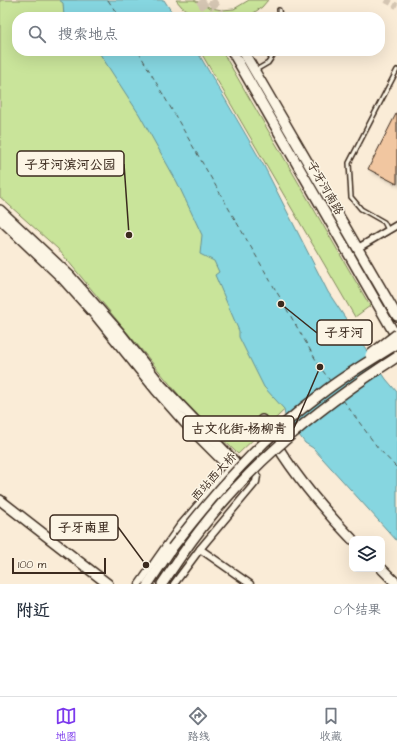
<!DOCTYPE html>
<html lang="zh">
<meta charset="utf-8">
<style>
:root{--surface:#fff;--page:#f6f6f7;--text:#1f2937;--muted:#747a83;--line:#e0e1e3;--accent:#7c3aed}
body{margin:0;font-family:"Architects Daughter","LXGW WenKai TC",sans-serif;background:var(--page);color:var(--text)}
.controls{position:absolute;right:12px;bottom:12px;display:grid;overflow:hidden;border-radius:8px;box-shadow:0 4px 16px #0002}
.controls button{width:36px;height:36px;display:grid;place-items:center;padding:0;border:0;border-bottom:1px solid var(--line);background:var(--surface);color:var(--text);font:20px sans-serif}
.scale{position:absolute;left:12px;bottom:10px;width:94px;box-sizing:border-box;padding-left:4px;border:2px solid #3b2a1e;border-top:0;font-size:11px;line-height:14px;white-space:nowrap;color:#3b2a1e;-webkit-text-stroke:3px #fcf5e5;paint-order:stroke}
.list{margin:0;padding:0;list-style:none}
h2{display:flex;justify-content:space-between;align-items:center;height:52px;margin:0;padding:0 16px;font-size:17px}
h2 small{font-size:13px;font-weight:400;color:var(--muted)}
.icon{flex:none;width:22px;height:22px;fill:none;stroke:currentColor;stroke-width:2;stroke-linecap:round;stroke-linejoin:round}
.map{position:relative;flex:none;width:397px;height:584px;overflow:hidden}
.search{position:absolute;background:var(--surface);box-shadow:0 4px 16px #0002;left:12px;right:12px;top:12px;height:44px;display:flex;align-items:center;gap:10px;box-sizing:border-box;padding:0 14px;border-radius:16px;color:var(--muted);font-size:15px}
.sheet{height:112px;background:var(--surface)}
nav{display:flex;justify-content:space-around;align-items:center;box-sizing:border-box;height:56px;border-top:1px solid var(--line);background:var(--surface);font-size:11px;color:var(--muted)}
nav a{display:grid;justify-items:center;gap:2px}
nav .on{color:var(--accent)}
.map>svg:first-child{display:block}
</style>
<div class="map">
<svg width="397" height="584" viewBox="0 0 397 584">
<defs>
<filter id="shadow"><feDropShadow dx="3.5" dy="2" stdDeviation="2" flood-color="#0004"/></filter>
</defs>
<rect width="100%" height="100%" fill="#faecd7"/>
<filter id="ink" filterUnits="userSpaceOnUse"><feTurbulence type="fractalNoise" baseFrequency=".025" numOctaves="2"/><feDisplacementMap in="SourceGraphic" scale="8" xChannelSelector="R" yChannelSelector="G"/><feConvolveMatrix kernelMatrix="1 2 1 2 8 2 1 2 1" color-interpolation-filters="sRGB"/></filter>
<g filter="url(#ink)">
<g fill="#c9e49a" stroke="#82875c">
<path d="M0,0H77L90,17H17V51H117L296,399L238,454L188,406L58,249L0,197Z"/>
<path d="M176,0H194L211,8L222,10L234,9L249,0H268L262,7L248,17H196L182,7Z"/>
<path d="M200,51H222L370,306L355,317Z"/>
</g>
<g fill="#86d6e0" stroke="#689192">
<path d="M59,0H164L175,17H64L63,3Z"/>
<path d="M98,51H197L264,166L328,292L386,379L397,392V541L313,448L305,443L285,416L284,409L264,387L239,337V331L215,275L219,272L214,261L200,254L202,235L177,182L139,114Z"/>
</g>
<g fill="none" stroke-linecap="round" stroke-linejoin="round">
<g stroke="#4e554e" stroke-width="1" stroke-dasharray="5 4" stroke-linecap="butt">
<path d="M108,0L119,17"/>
<path d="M138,51L320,367L331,382"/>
<path d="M343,400L378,448L397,468"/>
</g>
</g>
<path fill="#f1c6a0" stroke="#3b2a1e" filter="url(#shadow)" d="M397,112V184L368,169Z"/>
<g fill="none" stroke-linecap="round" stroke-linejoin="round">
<path stroke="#d4c5b2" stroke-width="6" stroke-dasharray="6 3" stroke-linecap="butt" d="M386,0L397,6"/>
<g stroke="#d4c5b2" stroke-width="9" stroke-dasharray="9 4.5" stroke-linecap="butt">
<path d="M200,0L211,17"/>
<path d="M211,0L223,17"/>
</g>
<defs>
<g id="lane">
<path d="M279,10L280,17"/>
<path d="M256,70L268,63L276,51"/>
<path d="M388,230L384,222L361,209L351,197L349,163L397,70"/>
</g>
<g id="street">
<path d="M358,248L397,225"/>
<path d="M200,549L250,584"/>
<path d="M139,584L179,527L232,465"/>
<path d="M174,584L200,549L256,482L257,476L242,462"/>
</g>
<g id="secondary">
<path d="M232,51L397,338"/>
<path d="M243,51L397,316"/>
<path d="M0,210L69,275L120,333L161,385L235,462"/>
<path d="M0,219L62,278L97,317L156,390L186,424L229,467"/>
<path d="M262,420C286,465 317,503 352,539"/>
<path d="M0,500L108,584"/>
<path d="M382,569L397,584"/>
<path d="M148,584L172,548"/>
<path d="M162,584L181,556"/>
</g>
</defs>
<use href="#lane" stroke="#3b2a1e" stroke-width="6"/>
<use href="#street" stroke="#3b2a1e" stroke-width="9"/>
<use href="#secondary" stroke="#3b2a1e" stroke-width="12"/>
<use href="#lane" stroke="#fcf5e5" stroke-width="3"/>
<use href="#street" stroke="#fcf5e5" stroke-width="6"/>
<use href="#secondary" stroke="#fcf5e5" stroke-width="9"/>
<defs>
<g id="secondary-bridge">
<path d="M370,355L397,334"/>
<path d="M172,548C216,491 263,437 321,394C345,375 371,360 397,344"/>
<path d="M181,556C238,473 313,411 397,357"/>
</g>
</defs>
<use href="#secondary-bridge" stroke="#3b2a1e" stroke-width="12" stroke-linecap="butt"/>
<use href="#secondary-bridge" stroke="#fcf5e5" stroke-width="9"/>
</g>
</g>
<g text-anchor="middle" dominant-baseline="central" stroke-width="3" stroke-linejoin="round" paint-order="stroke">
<g font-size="12" fill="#3b2a1e" stroke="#fcf5e5">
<text transform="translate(325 188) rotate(60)">子牙河南路</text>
<text transform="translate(214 477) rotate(-48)">西站西大桥</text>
</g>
</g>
<path fill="none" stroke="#3b2a1e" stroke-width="1.5" d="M129 235L124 164M281 304L317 333M320 367L294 428M146 565L118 527"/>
<g fill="#3b2a1e" stroke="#fcf5e5" stroke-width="1.5">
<circle cx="129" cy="235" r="4"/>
<circle cx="281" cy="304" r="4"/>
<circle cx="320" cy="367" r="4"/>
<circle cx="146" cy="565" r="4"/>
</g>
<g fill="#fcf5e5" stroke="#3b2a1e" stroke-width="1.5">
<rect x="17" y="151" width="107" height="25" rx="4"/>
<rect x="317" y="320" width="55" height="25" rx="4"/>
<rect x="183" y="416" width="111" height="25" rx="4"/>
<rect x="50" y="515" width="68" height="25" rx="4"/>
</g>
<g font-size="13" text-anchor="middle" font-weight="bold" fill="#3b2a1e">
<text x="70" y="169">子牙河滨河公园</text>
<text x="344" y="337">子牙河</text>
<text x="239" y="433">古文化街-杨柳青</text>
<text x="84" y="532">子牙南里</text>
</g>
</svg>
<div class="controls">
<button><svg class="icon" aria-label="layers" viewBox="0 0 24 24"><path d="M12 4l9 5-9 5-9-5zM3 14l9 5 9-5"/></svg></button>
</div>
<div class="scale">100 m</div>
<div class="search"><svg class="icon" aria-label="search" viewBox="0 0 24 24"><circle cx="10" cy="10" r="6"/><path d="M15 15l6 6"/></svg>搜索地点</div>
</div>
<section class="sheet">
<h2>附近<small>0个结果</small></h2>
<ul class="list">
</ul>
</section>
<nav>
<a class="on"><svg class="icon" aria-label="map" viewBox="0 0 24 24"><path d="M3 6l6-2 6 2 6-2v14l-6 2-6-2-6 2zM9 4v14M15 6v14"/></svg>地图</a>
<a><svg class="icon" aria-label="directions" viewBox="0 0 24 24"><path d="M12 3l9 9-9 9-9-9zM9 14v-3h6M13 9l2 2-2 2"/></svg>路线</a>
<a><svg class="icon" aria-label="saved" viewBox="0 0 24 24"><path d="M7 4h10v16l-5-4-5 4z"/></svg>收藏</a>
</nav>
